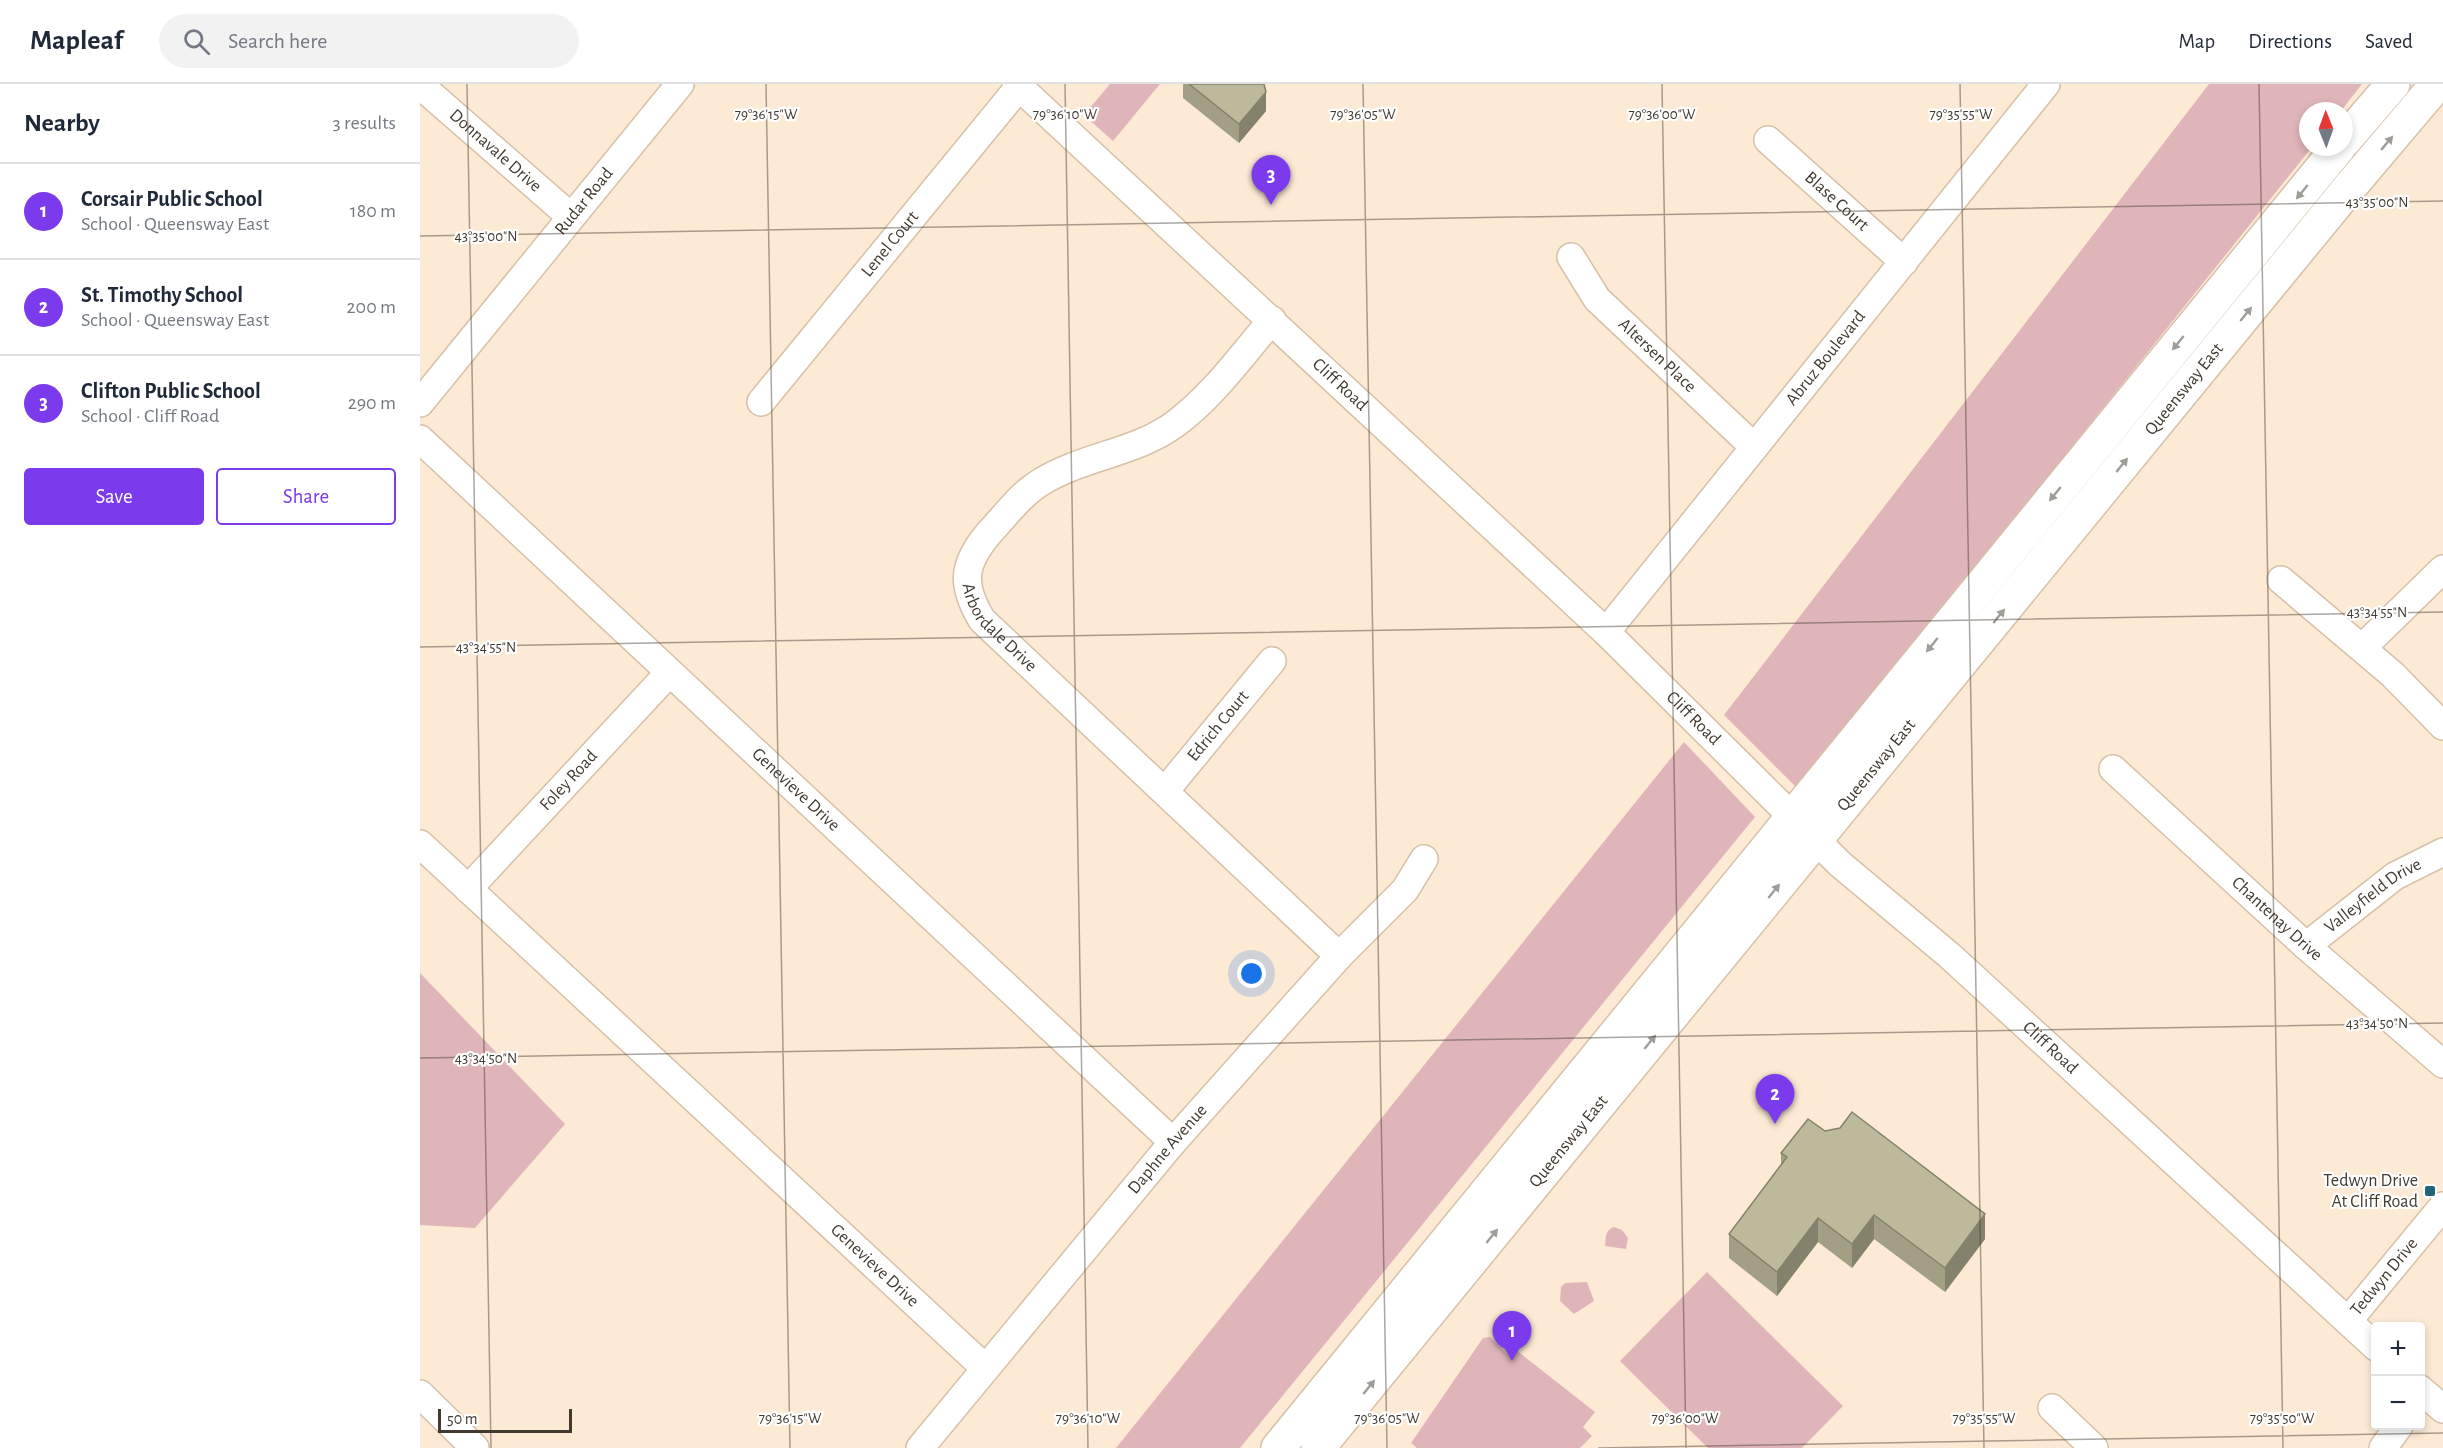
<!DOCTYPE html>
<meta charset="utf-8">
<style>
:root{--surface:#fff;--page:#f2f2f3;--text:#1f2937;--muted:#747a83;--line:#e0e1e3;--accent:#7c3aed}
body{margin:0;font-family:"Alegreya Sans",sans-serif;background:var(--page);color:var(--text)}
.controls{position:absolute;right:18px;bottom:18px;display:grid;overflow:hidden;border-radius:6px;box-shadow:0 3px 9px #0003}
.controls button{width:54px;height:54px;display:grid;place-items:center;padding:0;border:0;border-bottom:2px solid var(--line);background:var(--surface);color:var(--text);font:30px sans-serif}
.compass{position:absolute;left:1879px;top:18px;width:54px;height:54px;border-radius:50%;background:var(--surface);box-shadow:0 3px 9px #0003;rotate:359deg}
.scale{position:absolute;left:18px;bottom:15px;width:134px;box-sizing:border-box;padding-left:6px;border:3px solid #423a2f;border-top:0;font-size:16px;line-height:21px;white-space:nowrap;color:#423a2f;-webkit-text-stroke:4px #fff;paint-order:stroke}
.you{position:absolute;left:832px;top:890px;width:21px;height:21px;margin:-15px;border:4px solid #fff;border-radius:50%;background:#1a73e8;box-shadow:0 0 0 9px #1a73e833}
.badge{display:grid;place-items:center;width:39px;height:39px;border-radius:50%;background:var(--accent);color:#fff;font-size:20px;font-weight:700}
.pin{position:absolute;translate:-50% -50px;filter:drop-shadow(0 2px 3px #0008)}
.pin::after{content:'';position:absolute;top:32px;width:21px;height:18px;background:inherit;clip-path:polygon(0 0,100% 0,50% 100%)}
.list{margin:0;padding:0;list-style:none}
h2{display:flex;justify-content:space-between;align-items:center;height:78px;margin:0;padding:0 24px;font-size:26px}
h2 small{font-size:20px;font-weight:400;color:var(--muted)}
.list li{display:grid;grid-template-columns:39px 1fr auto;gap:18px;align-items:center;box-sizing:border-box;height:96px;padding:0 24px;border-top:2px solid var(--line)}
.list b{display:block;font-size:22px;white-space:nowrap}
.list p{margin:0;font-size:20px;white-space:nowrap;color:var(--muted)}
.list em{font-size:20px;font-style:normal;color:var(--muted)}
.actions{display:flex;gap:12px;padding:18px 24px}
.actions a{flex:1;padding:14px 0;border:2px solid var(--accent);border-radius:6px;text-align:center;font-size:21px;color:var(--accent)}
.actions .main{background:var(--accent);color:#fff}
.icon{flex:none;width:33px;height:33px;fill:none;stroke:currentColor;stroke-width:2;stroke-linecap:round;stroke-linejoin:round}
.map{position:relative;flex:none;width:2023px;height:1364px;overflow:hidden}
header{display:flex;align-items:center;gap:36px;box-sizing:border-box;height:84px;padding:0 30px;background:var(--surface);border-bottom:2px solid var(--line)}
header strong{font-size:28px}
nav{display:flex;gap:33px;margin-inline-start:auto;font-size:21px}
.search{width:420px;height:54px;background:var(--page);display:flex;align-items:center;gap:15px;box-sizing:border-box;padding:0 21px;border-radius:33px;color:var(--muted);font-size:22px}
main{display:flex}
aside{flex:1;background:var(--surface)}
.map>svg:first-child{display:block}
</style>
<header>
<strong>Mapleaf</strong>
<div class="search"><svg class="icon" aria-label="search" viewBox="0 0 24 24"><circle cx="10" cy="10" r="6"/><path d="M15 15l6 6"/></svg>Search here</div>
<nav><a>Map</a><a>Directions</a><a>Saved</a></nav>
</header>
<main>
<aside>
<h2>Nearby<small>3 results</small></h2>
<ul class="list">
<li><span class="badge">1</span><div><b>Corsair Public School</b><p>School · Queensway East</p></div><em>180 m</em></li>
<li><span class="badge">2</span><div><b>St. Timothy School</b><p>School · Queensway East</p></div><em>200 m</em></li>
<li><span class="badge">3</span><div><b>Clifton Public School</b><p>School · Cliff Road</p></div><em>290 m</em></li>
</ul>
<div class="actions"><a class="main">Save</a><a>Share</a></div>
</aside>
<div class="map">
<svg width="2023" height="1364" viewBox="0 0 2023 1364">
<rect width="100%" height="100%" fill="#fcead5"/>
<g fill="#dfb5b9">
<path d="M690,0H740L693,57L664,31Z"/>
<path d="M1789,0H1942L1921,27H1888V63H1892L1378,705L1304,631Z"/>
<path d="M1264,658L1335,733L820,1364H696Z"/>
<path d="M0,889L145,1040L55,1144L0,1141Z"/>
<path d="M1194,1143L1202,1146L1208,1154L1206,1165L1185,1162C1186,1153 1185,1146 1194,1143Z"/>
<path d="M1287,1188L1423,1322L1382,1364H1288L1200,1277Z"/>
<path d="M1167,1198L1174,1217L1154,1230L1140,1217L1141,1203L1145,1199Z"/>
<path d="M1070,1253L1090,1273L1096,1266L1175,1328L1163,1343L1172,1352L1160,1364H997L991,1359L1063,1254Z"/>
</g>
<g fill="none" stroke-linecap="round" stroke-linejoin="round">
<defs>
<g id="minor">
<path id="s1" d="M596,0L1186,548L1420,780L1530,872L1956,1263"/>
<path id="s2" d="M0,1L151,133"/>
<path id="s3" d="M1348,56L1484,178"/>
<path id="s4" d="M1151,173L1177,215L1334,363"/>
<path id="s5" d="M852,236C822,271 793,312 755,340C716,369 663,372 621,398C600,411 586,431 569,449C542,481 541,501 562,536L919,872"/>
<path id="s6" d="M341,318L599,3"/>
<path id="s7" d="M0,319L260,0"/>
<path id="s8" d="M0,355L753,1058"/>
<path d="M1861,496L1972,590L2023,642"/>
<path id="s9" d="M1186,548L1626,0"/>
<path d="M1942,564L2023,485"/>
<path id="s10" d="M1693,685L1886,862L2023,980"/>
<path id="s11" d="M745,707L852,577"/>
<path id="s12" d="M0,760L565,1284"/>
<path id="s13" d="M48,805L249,589"/>
<path id="s14" d="M1886,862L1975,792L2023,768"/>
<path id="s15" d="M1928,1237L2023,1122"/>
<path d="M2000,1305L2023,1325"/>
<path d="M0,1310L55,1364"/>
<path d="M1632,1324L1674,1364"/>
<path id="s16" d="M500,1364L753,1058L919,872L985,806L1004,775"/>
<path d="M1963,1364L1979,1342"/>
</g>
<g id="major">
<path d="M1924,57L1973,0"/>
<path d="M858,1364L1919,63"/>
<path id="s17" d="M898,1364L1929,104L2017,0"/>
</g>
</defs>
<use href="#minor" stroke="#d6c0a7" stroke-width="30"/>
<use href="#major" stroke="#d6c0a7" stroke-width="36"/>
<use href="#minor" stroke="#fff" stroke-width="27"/>
<use href="#major" stroke="#fff" stroke-width="33"/>
</g>
<g fill="#a39f85">
<path d="M763,0H844L846,27L819,59L763,14Z"/>
<path d="M1405,1047L1565,1155L1525,1208L1454,1155L1432,1184L1398,1158L1357,1212L1309,1174V1150L1361,1081V1069Z"/>
</g>
<g fill="#84826c">
<path d="M846,8V27L819,59V40Z"/>
<path d="M1565,1130V1155L1525,1208V1184Z"/>
<path d="M1454,1131V1155L1432,1184V1160Z"/>
<path d="M1398,1134V1158L1357,1212V1188Z"/>
</g>
<g fill="#bdb99b" stroke="#84826c" stroke-width="1.5">
<path d="M769,0H844L846,8L819,40Z"/>
<path d="M1432,1028L1565,1130L1525,1184L1454,1131L1432,1160L1398,1134L1357,1188L1309,1150L1367,1073L1361,1069L1388,1035L1405,1047L1420,1044Z"/>
</g>
<defs><path id="oneway-solid" d="M-6-.8H1V-3.2L6.5 0L1 3.2V.8H-6Z" transform="scale(1.5)"/></defs>
<g fill="#a09c97">
<use href="#oneway-solid" transform="translate(1967 59) rotate(-50)"/>
<use href="#oneway-solid" transform="translate(1882 108) rotate(129)"/>
<use href="#oneway-solid" transform="translate(1826 230) rotate(-51)"/>
<use href="#oneway-solid" transform="translate(1758 259) rotate(129)"/>
<use href="#oneway-solid" transform="translate(1702 381) rotate(-51)"/>
<use href="#oneway-solid" transform="translate(1635 410) rotate(129)"/>
<use href="#oneway-solid" transform="translate(1579 532) rotate(-51)"/>
<use href="#oneway-solid" transform="translate(1512 561) rotate(129)"/>
<use href="#oneway-solid" transform="translate(1354 807) rotate(-51)"/>
<use href="#oneway-solid" transform="translate(1230 958) rotate(-51)"/>
<use href="#oneway-solid" transform="translate(1072 1152) rotate(-51)"/>
<use href="#oneway-solid" transform="translate(949 1303) rotate(-51)"/>
</g>
<path fill="none" stroke="#423a2f" stroke-width="1.5" stroke-opacity="0.45" d="M47,0L71,1364M346,0L370,1364M645,0L668,1364M943,0L967,1364M1242,0L1266,1364M1540,0L1564,1364M1839,0L1863,1364M0,152L2023,117M0,563L2023,528M0,974L2023,939M1178,1364L2023,1349"/>
<rect fill="#216377" stroke="#fff" stroke-width="2" x="2004" y="1101" width="12" height="12" rx="3"/>
<g text-anchor="middle" dominant-baseline="central" stroke-width="4.5" stroke-linejoin="round" paint-order="stroke">
<g font-size="18" fill="#423a2f" stroke="#fff">
<text stroke="none"><textPath href="#s2" startOffset="100">Donnavale Drive</textPath></text>
<text stroke="none"><textPath href="#s7" startOffset="260">Rudar Road</textPath></text>
<text stroke="none"><textPath href="#s3" startOffset="92">Blase Court</textPath></text>
<text stroke="none"><textPath href="#s6" startOffset="204">Lenel Court</textPath></text>
<text stroke="none"><textPath href="#s4" startOffset="132">Altersen Place</textPath></text>
<text stroke="none"><textPath href="#s9" startOffset="351">Abruz Boulevard</textPath></text>
<text stroke="none"><textPath href="#s1" startOffset="442">Cliff Road</textPath></text>
<text stroke="none"><textPath href="#s17" startOffset="1368">Queensway East</textPath></text>
<text stroke="none"><textPath href="#s5" startOffset="474">Arbordale Drive</textPath></text>
<text stroke="none"><textPath href="#s1" startOffset="928">Cliff Road</textPath></text>
<text stroke="none"><textPath href="#s11" startOffset="84">Edrich Court</textPath></text>
<text stroke="none"><textPath href="#s17" startOffset="882">Queensway East</textPath></text>
<text stroke="none"><textPath href="#s13" startOffset="148">Foley Road</textPath></text>
<text stroke="none"><textPath href="#s8" startOffset="514">Genevieve Drive</textPath></text>
<text stroke="none"><textPath href="#s14" startOffset="84">Valleyfield Drive</textPath></text>
<text stroke="none"><textPath href="#s10" startOffset="222">Chantenay Drive</textPath></text>
<text stroke="none"><textPath href="#s1" startOffset="1414">Cliff Road</textPath></text>
<text stroke="none"><textPath href="#s17" startOffset="396">Queensway East</textPath></text>
<text stroke="none"><textPath href="#s16" startOffset="388">Daphne Avenue</textPath></text>
<text stroke="none"><textPath href="#s12" startOffset="620">Genevieve Drive</textPath></text>
<text stroke="none"><textPath href="#s15" startOffset="57">Tedwyn Drive</textPath></text>
</g>
<g font-size="18" fill="#423a2f" stroke="#fff" text-anchor="end">
<text x="1998" y="1097">Tedwyn Drive<tspan x="1998" dy="21">At Cliff Road</tspan></text>
</g>
</g>
<g font-size="15" text-anchor="middle" fill="#423a2f" stroke="#fff" stroke-width="4.5" stroke-linejoin="round" paint-order="stroke">
<text x="346" y="35">79°36'15"W</text>
<text x="645" y="35">79°36'10"W</text>
<text x="943" y="35">79°36'05"W</text>
<text x="1242" y="35">79°36'00"W</text>
<text x="1541" y="35">79°35'55"W</text>
<text x="1957" y="123">43°35'00"N</text>
<text x="66" y="157">43°35'00"N</text>
<text x="1957" y="533">43°34'55"N</text>
<text x="66" y="568">43°34'55"N</text>
<text x="1957" y="944">43°34'50"N</text>
<text x="66" y="979">43°34'50"N</text>
<text x="370" y="1339">79°36'15"W</text>
<text x="668" y="1339">79°36'10"W</text>
<text x="967" y="1339">79°36'05"W</text>
<text x="1265" y="1339">79°36'00"W</text>
<text x="1564" y="1339">79°35'55"W</text>
<text x="1862" y="1339">79°35'50"W</text>
</g>
</svg>
<div class="controls">
<button>+</button>
<button>−</button>
</div>
<svg class="compass" viewBox="-18 -18 36 36"><path d="M0-13l5 13h-10z" fill="#e53935"/><path d="M0 13l5-13h-10z" fill="#747a83"/></svg>
<div class="scale">50 m</div>
<div class="you"></div>
<div class="pin badge" style="left:1092px;top:1277px">1</div>
<div class="pin badge" style="left:1355px;top:1040px">2</div>
<div class="pin badge" style="left:851px;top:121px">3</div>
</div>
</main>
